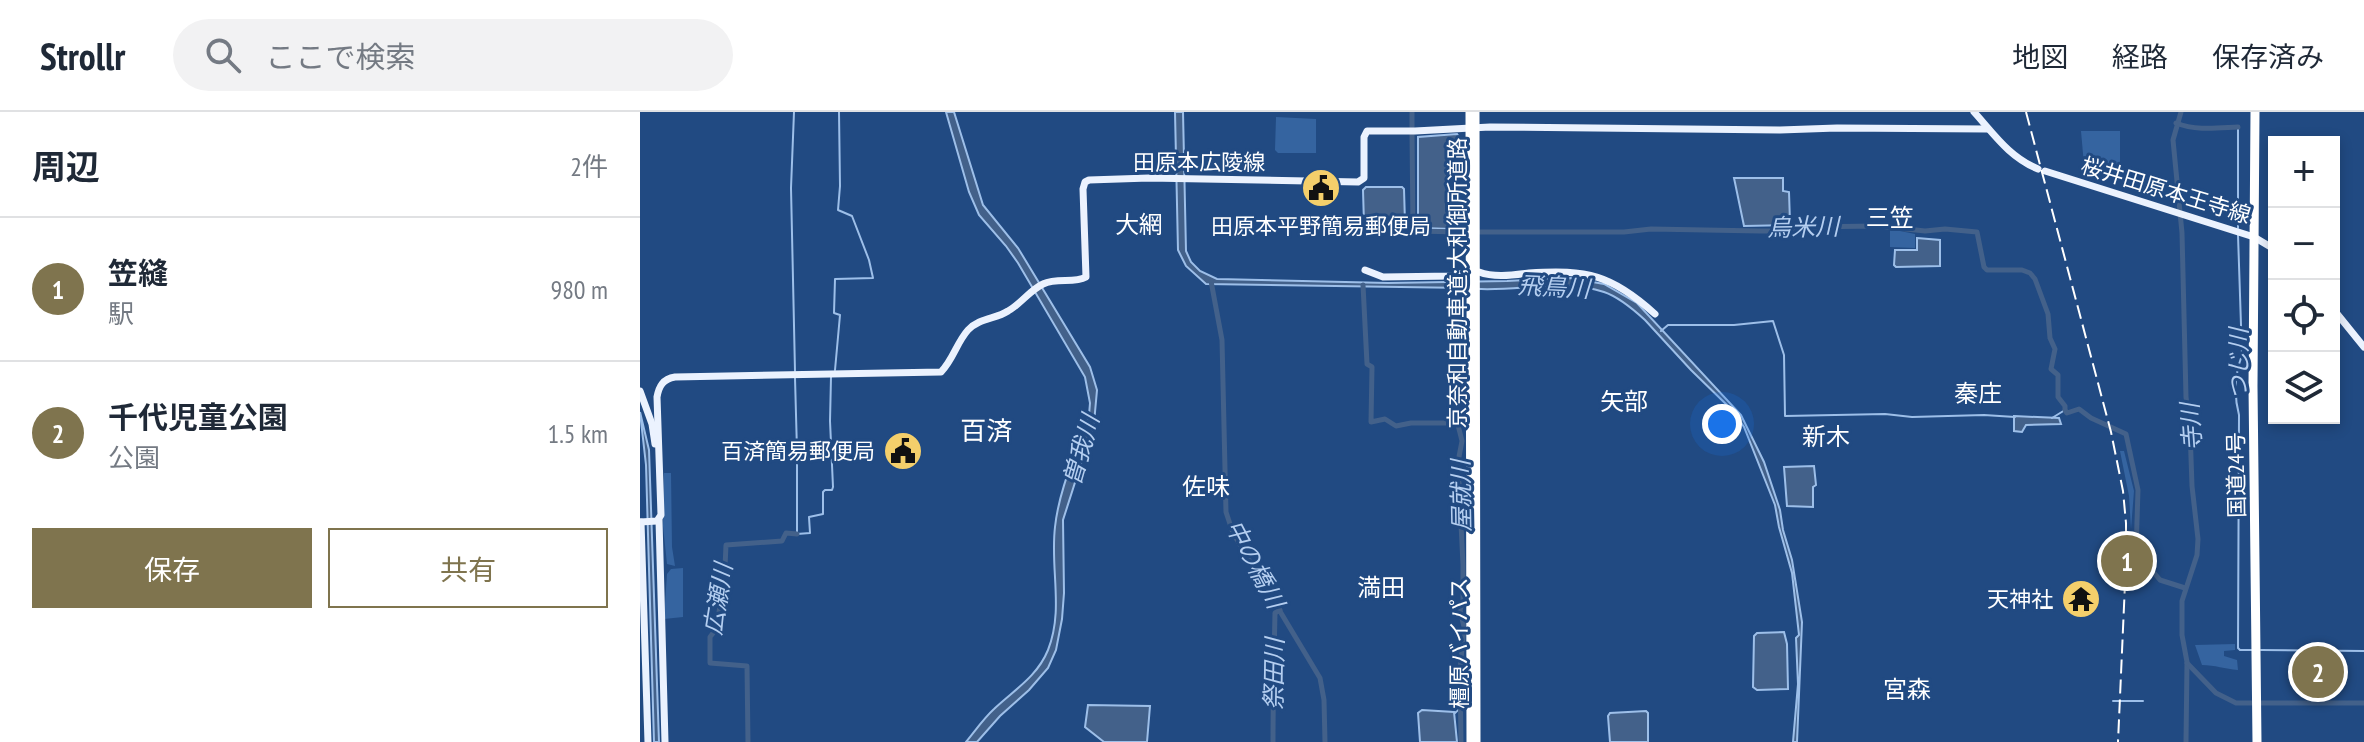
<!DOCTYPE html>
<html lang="ja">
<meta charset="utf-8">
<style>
:root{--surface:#fff;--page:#f2f2f3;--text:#1f2937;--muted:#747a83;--line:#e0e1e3;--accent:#7f744e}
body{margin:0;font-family:"PT Sans Narrow","Noto Sans JP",sans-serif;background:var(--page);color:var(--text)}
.controls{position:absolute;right:24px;top:24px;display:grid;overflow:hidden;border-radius:0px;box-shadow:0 4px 12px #0003}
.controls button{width:72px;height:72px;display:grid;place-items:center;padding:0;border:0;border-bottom:2px solid var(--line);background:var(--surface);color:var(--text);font:40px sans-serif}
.you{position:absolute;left:1082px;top:312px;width:28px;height:28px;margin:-20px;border:6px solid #fff;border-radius:50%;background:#1a73e8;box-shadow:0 0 0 12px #1a73e833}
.badge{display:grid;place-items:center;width:52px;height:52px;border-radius:50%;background:var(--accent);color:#fff;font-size:26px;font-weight:700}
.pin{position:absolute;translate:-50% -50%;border:4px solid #fff;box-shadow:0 2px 8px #0006}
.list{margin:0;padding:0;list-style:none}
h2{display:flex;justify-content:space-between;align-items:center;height:104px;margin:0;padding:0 32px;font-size:34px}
h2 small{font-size:26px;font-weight:400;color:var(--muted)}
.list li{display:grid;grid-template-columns:52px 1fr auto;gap:24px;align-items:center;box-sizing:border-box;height:144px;padding:0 32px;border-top:2px solid var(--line)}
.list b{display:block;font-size:30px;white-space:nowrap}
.list p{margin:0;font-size:26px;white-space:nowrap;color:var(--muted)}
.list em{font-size:26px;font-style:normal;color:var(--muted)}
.actions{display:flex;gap:16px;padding:24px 32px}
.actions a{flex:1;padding:18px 0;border:2px solid var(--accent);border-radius:0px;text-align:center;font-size:28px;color:var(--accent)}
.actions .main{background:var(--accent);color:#fff}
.icon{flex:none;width:44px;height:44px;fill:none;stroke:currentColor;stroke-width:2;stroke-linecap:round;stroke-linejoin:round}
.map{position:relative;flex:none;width:1724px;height:630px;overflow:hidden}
header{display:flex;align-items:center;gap:48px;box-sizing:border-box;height:112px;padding:0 40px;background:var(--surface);border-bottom:2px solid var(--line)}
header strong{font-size:38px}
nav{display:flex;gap:44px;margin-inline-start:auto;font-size:28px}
.search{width:560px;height:72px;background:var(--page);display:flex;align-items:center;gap:20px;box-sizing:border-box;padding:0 28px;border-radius:44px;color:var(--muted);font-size:30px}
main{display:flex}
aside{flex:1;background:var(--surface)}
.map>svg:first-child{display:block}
</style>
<header>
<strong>Strollr</strong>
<div class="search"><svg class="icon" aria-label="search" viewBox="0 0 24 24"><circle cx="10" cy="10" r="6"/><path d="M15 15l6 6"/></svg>ここで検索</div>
<nav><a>地図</a><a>経路</a><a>保存済み</a></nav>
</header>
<main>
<aside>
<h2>周辺<small>2件</small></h2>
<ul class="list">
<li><span class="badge">1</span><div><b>笠縫</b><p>駅</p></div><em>980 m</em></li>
<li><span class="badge">2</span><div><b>千代児童公園</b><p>公園</p></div><em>1.5 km</em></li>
</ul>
<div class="actions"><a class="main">保存</a><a>共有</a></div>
</aside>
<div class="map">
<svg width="1724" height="630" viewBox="0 0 1724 630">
<rect width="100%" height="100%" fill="#214a82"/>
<g fill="#3564a0">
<path d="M636,5L676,7V41H638L635,38Z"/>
<path d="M1441,19H1480V52L1444,53Z"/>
<path d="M1250,117L1275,122V136L1250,135Z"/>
<path d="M1480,339H1484L1494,379L1491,417L1489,384Z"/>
<path d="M24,361H31L32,435L35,454L27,452L23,414Z"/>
<path d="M43,456V505L24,507L27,462L31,457Z"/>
<path d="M1595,532V538L1584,539V544L1597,548L1598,558C1585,557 1575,553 1562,553L1555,533Z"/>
</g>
<g fill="#43618a" stroke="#9dbfe9" stroke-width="2">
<path d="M306,0H314L343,93L378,136L450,255L457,278L454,311L423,408L424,481L422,507L416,538L408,556L389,578L360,604L337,630H326C335,619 344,606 354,597C374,578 397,565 408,538C424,498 410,457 415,415C419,377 437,339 449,303L450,291L445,265L378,151L366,134L339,103L329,80Z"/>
<path d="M535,0H543L546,139L551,150L560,159L577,167L748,171L867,169L930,166L964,172L997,191L1101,303L1124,350L1140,398L1143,418L1152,448L1162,510L1157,630H1153L1158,572L1156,526L1159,523L1152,461L1139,415L1135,393L1104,315L1092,298L1051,258L1005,208C993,197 979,185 964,180C920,165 871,182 826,176L566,172L546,154L538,138Z"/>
<path d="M817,22L819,25L815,113L811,117L781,116L778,113V25Z"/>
<path d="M1094,66H1143V79L1149,80L1150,111L1146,113L1104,114Z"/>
<path d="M726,75H762L764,77L765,111L763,115H726L724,112L723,78Z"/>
<path d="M1277,126L1300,128V154L1256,155L1254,153L1255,138H1277Z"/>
<path d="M0,300L9,338L19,630H14L6,353Z"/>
<path d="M1374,304L1419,306L1421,312L1386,313L1382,320L1374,319Z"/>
<path d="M1174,354L1176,373L1173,375V395L1147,394L1144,355Z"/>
<path d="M1144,520L1147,532L1148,577L1117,578L1113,575L1114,524L1117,521Z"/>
<path d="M448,593L510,594L507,630H464L445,615Z"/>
<path d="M782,598L814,600L817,630H780L778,601Z"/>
<path d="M1006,599L1008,601V630H970L968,604L970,601Z"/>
</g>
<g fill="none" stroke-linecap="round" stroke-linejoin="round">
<g stroke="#9dbfe9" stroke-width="2">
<path d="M154,0L151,76L155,259"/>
<path d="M1598,116V15"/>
<path d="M1598,123L1602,243C1595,262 1594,284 1599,303L1598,536L1600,538H1612"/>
<path d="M1021,219L1028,213H1094L1133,209L1144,243L1145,304L1245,302L1272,305L1344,303L1375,305"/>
<path d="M195,258L200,203L194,201L195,167L233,166L229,148L212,104L198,98L200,74L199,0"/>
<path d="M155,266L157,339V422L170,421L169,405L183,402V380L185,378H192L193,375L190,309L191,265"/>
<path d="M1412,306L1425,298"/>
<path d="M1621,538L1724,539"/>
<path d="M1473,589H1503"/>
<path d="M815,601L821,595"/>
</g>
<g stroke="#43618a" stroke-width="5">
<path d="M772,0V17"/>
<path d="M1541,0L1533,28L1542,121L1546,285L1550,317L1552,374L1558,427L1557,443L1542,489V523L1547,550L1546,630"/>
<path d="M1536,11C1556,19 1577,16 1598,15"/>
<path d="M772,21L773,119L824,120"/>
<path d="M840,120H984L1011,117L1120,119H1146L1161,115L1239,114L1285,119L1305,117L1337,120L1344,155L1347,158H1382L1390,161L1395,167L1408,202L1410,226L1415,237L1411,257L1418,263V285L1425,294V298L1427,301L1439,297L1451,306L1486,322L1498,378L1496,441L1507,440L1510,456L1520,468L1545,476"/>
<path d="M571,169L582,228L586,400L593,421L680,566L684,588L685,630"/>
<path d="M723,173L727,252L732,255L731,310L745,307L756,314L771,311H814L818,313L822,329L818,350L823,453V489L820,498L824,515L820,558L821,630"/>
<path d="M1547,551L1576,581L1596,591H1724"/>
<path d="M108,630L107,554L70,551V525L77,516L81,485L84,477L86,433L142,429L146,421L157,422"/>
<path d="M633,630C633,587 634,545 635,501L640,498"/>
</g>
<g stroke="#ebf2fe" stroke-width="7">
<path d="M1334,0C1354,22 1369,45 1398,57"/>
<path d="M1405,59L1614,125L1634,137"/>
<path d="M725,158L743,165L812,164L827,160"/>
<path d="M839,160C855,166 873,163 889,161C947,157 972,163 1015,202"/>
<path d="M1694,198L1724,235"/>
<path d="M0,279L12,312L15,332"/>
<path d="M19,408L25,630"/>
<path d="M0,410L17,409L21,403L17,285C19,274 23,267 35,265L301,260C313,248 317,230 328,218C339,206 356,207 368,199C381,192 390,178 403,172C417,165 434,172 446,165L443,77L445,70L449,68L509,66L718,70L724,66V25L727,19H775L850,15L1140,18L1197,16L1347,17"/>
<path d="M1,410L8,630"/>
</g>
<g stroke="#fff" stroke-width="9">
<path d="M830,0L831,630"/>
<path d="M1615,0L1613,274L1617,630"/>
</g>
<path stroke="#fff" stroke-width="2" stroke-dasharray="14 6" stroke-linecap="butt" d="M1386,0L1471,320L1483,379L1486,411V449L1478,630"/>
<path stroke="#fff" stroke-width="9" d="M835,0L836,630"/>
</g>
<defs>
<symbol id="civic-disc" viewBox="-11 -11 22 22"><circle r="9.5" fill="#f4cf6b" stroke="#214a82"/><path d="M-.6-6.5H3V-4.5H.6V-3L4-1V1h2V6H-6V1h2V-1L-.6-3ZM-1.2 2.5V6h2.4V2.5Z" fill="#111"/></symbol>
<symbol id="temple-disc" viewBox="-11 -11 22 22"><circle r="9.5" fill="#f4cf6b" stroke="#214a82"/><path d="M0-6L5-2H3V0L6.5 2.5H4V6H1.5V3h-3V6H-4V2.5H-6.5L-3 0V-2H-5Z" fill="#111"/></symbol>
</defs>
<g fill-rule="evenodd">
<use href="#civic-disc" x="659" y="54" width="44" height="44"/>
<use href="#civic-disc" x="241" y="317" width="44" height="44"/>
<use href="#temple-disc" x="1419" y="465" width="44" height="44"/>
</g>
<g text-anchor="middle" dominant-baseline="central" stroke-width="6" stroke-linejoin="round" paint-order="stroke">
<g font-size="22" fill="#fff" stroke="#214a82">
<text x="559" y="50">田原本広陵線</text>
<text transform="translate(1526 78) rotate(17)">桜井田原本王寺線</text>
<text transform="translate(817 171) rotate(-90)">京奈和自動車道;大和御所道路</text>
<text transform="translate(1596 363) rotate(-91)">国道24号</text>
<text transform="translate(819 531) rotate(-90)">橿原バイパス</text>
</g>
<g font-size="22" fill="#fff" stroke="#214a82" text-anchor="end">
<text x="681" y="114" text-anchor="middle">田原本平野簡易郵便局</text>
<text x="235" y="339">百済簡易郵便局</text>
<text x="1413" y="487">天神社</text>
</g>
<g font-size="24" fill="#fff" stroke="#214a82">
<text x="1250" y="105">三笠</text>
<text x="499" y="112">大網</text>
<text x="1338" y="281">秦庄</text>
<text x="984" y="289">矢部</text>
<text x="1186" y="324">新木</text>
<text x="566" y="374">佐味</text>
<text x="741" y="475">満田</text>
<text x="1267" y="577">宮森</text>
</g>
<g font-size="24" font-style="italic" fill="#b4cef0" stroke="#214a82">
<text transform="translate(1163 115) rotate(-1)">烏米川</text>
<text transform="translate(914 175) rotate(3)">飛鳥川</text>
<text transform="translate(1598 252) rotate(-90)">つじ川</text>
<text transform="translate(1551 315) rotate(-94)">寺川</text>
<text transform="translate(441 338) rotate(-74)">曽我川</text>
<text transform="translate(821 384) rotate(-91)">屋就川</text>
<text transform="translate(615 452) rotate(62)">中の橋川</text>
<text transform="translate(78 487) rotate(-81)">広瀬川</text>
<text transform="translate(634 562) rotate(-89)">祭田川</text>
</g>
<g font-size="26" fill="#fff" stroke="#214a82">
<text x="346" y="318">百済</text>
</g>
</g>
</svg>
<div class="controls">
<button>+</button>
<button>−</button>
<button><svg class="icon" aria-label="locate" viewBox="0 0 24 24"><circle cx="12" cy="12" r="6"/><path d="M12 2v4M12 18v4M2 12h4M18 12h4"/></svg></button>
<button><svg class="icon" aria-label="layers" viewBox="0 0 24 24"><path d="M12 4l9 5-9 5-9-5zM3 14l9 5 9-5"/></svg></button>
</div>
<div class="you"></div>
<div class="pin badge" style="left:1487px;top:449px">1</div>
<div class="pin badge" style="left:1678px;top:560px">2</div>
</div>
</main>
